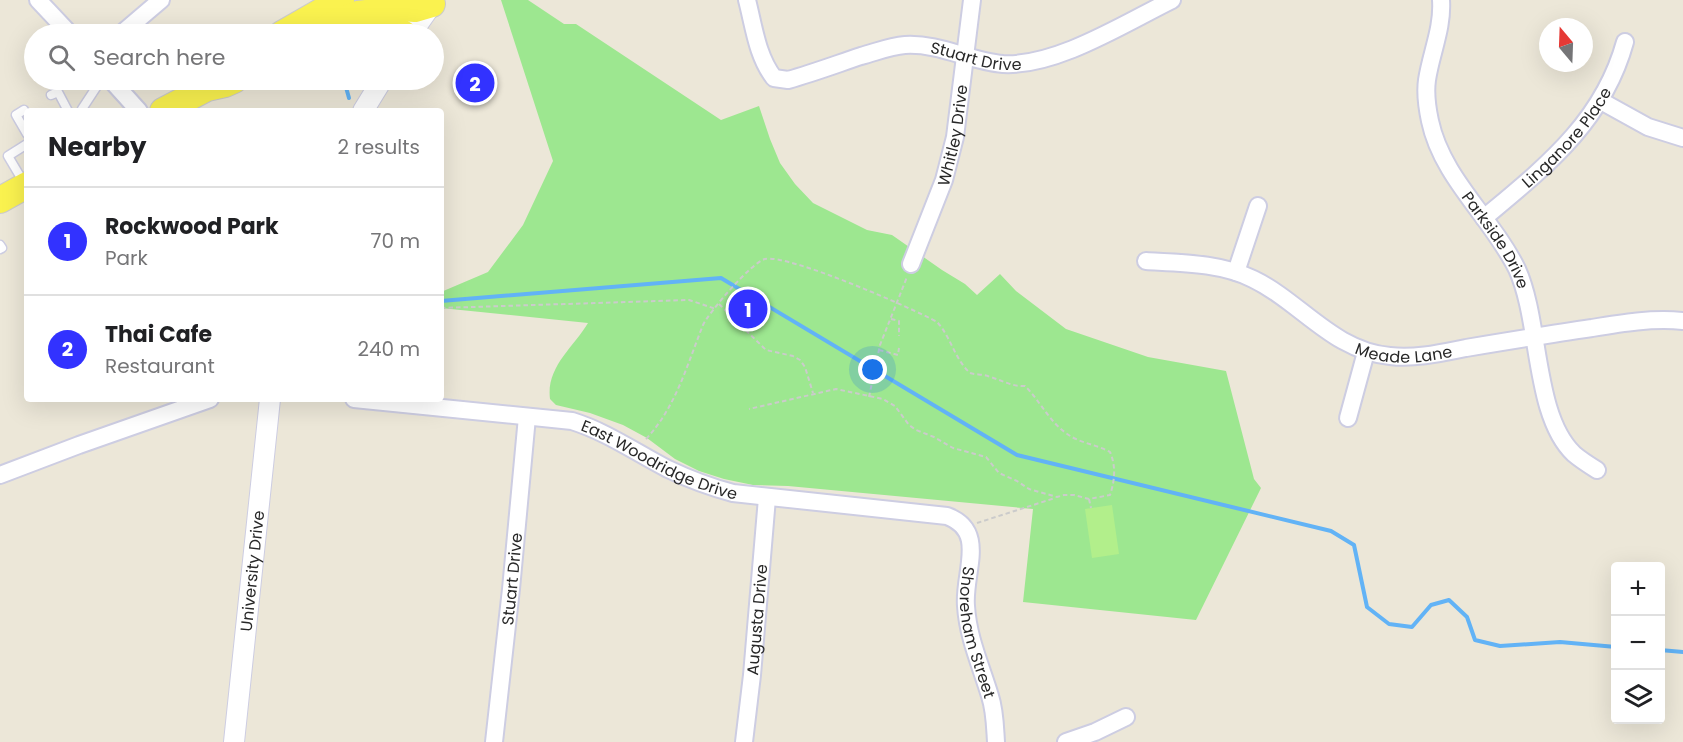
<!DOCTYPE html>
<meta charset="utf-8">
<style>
:root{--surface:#fff;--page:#f6f6f6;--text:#202124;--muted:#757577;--line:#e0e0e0;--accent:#3232ff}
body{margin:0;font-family:Poppins,sans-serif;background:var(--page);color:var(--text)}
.controls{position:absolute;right:18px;bottom:18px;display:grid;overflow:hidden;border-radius:6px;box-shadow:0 6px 24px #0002}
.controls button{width:54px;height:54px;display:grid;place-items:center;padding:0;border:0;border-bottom:2px solid var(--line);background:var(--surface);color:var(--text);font:30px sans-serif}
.compass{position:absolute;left:1539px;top:18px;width:54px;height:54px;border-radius:50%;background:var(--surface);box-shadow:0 6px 24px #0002;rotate:341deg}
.you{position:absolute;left:873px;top:370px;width:21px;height:21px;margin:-15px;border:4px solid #fff;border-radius:50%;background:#1a73e8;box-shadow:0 0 0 9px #1a73e833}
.badge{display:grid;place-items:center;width:39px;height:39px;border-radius:50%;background:var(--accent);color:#fff;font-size:20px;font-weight:700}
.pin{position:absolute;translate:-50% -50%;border:3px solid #fff;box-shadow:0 2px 6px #0006}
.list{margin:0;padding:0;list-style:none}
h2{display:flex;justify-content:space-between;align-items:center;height:78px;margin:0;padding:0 24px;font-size:26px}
h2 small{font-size:20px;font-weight:400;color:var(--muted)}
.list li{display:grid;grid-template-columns:39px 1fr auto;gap:18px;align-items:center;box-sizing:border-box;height:108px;padding:0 24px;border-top:2px solid var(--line)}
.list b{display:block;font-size:22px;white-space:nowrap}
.list p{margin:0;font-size:20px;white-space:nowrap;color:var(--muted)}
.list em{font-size:20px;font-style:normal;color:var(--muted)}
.icon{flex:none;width:33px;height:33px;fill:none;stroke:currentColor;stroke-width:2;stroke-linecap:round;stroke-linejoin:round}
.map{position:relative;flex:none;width:1683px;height:742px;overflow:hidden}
.search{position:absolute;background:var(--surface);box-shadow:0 6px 24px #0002;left:24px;top:24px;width:420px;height:66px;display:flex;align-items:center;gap:15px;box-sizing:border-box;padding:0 21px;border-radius:33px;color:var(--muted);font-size:22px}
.panel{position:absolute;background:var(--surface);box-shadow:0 6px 24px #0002;left:24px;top:108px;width:420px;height:294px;border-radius:6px}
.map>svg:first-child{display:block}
</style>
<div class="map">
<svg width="1683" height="742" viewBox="0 0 1683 742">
<rect width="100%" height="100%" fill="#ece7d8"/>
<path fill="#9de790" d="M501,0H528L564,24H576L721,120L759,106L770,139L780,163L795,184L813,203L867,230L892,235L942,270L965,284L977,295L1000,274L1016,291L1066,329L1148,357L1226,371L1254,479L1261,488L1196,620L1023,602L1033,509L788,486L753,485L724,479L699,471L675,459L647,438L623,425L590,413L556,405L550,399C546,367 573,348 588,323L441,308V292L488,272L523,225L553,161Z"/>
<path fill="#b2ef8b" d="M1112,505L1119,554L1092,558L1085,509Z"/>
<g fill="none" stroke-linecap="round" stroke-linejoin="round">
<g stroke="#62b3f6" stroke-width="4">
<path d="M344,80L349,98"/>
<path d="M441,301L721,278L1017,455L1331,531L1354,545L1367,607L1389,624L1412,627L1431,605L1449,600L1467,617L1475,640L1500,646L1560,642L1616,647"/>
<path d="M1660,650L1683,652"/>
</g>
<defs>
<g id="service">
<path d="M51,95L58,92L68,111"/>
<path d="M82,109L101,80"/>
<path d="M24,110L16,115L27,134"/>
<path d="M24,183L8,156L27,144"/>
<path d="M0,245L2,248L0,249"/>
</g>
<g id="minor">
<path d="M38,0L70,34"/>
<path id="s1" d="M747,0C754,27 757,56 774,78L788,80C813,73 837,64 861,56C876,52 890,46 905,45C940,43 969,61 1003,64C1056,67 1125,23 1172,0"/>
<path id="s2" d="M1441,0C1443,28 1431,53 1427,80C1425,94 1427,107 1430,121C1442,178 1492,218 1517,269C1541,321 1533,415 1574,454C1581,460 1589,465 1597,470"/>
<path d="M121,34L161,0"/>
<path d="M111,80L139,111"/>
<path d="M1601,101L1648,127L1683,138"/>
<path id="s3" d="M1484,218C1545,167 1603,122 1625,42"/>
<path id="s4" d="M1146,261C1181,263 1221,263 1253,279C1301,302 1333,351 1390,356C1415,359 1441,353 1466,348C1508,341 1550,334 1592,328C1622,323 1652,318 1683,321"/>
<path id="s5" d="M911,264L944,180L955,137L972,0"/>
<path d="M1236,272L1258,206"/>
<path id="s6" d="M354,399L572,421C607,432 635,452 668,469C689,479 710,487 733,493L947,516C988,531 963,573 966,606C968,638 981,666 990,696C995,711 995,727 996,742"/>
<path d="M1348,418L1366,352"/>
<path d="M0,475L79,445L210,399"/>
<path id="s7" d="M494,742L511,589L527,417"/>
<path id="s8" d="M744,742L752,675L767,498"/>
<path d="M1066,742L1095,732L1126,717"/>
</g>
<g id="tertiary">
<path d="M411,34L432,4"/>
<path d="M363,111L382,80"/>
<path id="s9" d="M234,742L270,399"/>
</g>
<g id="primary">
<path d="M374,12L382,21L404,34"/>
<path d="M282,34L341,0"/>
<path d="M315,34L343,19L358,14L374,12L388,7L415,9L432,4"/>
<path d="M163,111L207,88L225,84L234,80"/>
<path d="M0,200L27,185"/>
</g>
</defs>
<use href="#service" stroke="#cdcde2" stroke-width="11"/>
<use href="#minor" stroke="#cdcde2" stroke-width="20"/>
<use href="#tertiary" stroke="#cdcde2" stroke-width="22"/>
<use href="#primary" stroke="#cbcbcb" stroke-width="28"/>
<g stroke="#cbcbcb" stroke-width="2" stroke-dasharray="4.5 3" stroke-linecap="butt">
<path d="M719,304L766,350L793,356L800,360L805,367L813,393"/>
<path d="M441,308L689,300L716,309"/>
<path d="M891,319L899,321V336"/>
<path d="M879,350L898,355L899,348"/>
<path d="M869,397L880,345L907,277"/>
<path d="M646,439C676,407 687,365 703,325C709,312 752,262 765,259C789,254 912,308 937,322C951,337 954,358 970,373C976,375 984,374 990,377C1002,380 1012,387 1025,386C1040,401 1049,421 1066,433C1078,443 1096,444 1110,452C1116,466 1115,480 1110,495L1089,499L1074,495H1064L1057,497L1029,489L1017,481L999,473L986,457L953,448L934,437L916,430L909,425L895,406L883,399L836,389L749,409"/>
<path d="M1089,499L1091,508"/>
<path d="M977,523L1055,498"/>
</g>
<use href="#service" stroke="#fff" stroke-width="8"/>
<use href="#minor" stroke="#fff" stroke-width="16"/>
<use href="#tertiary" stroke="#fff" stroke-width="20"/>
<use href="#primary" stroke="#faf24f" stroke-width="26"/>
</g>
<g text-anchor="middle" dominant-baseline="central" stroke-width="5" stroke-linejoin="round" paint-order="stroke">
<g font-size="16" fill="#282828" stroke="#fff">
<text stroke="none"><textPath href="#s1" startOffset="292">Stuart Drive</textPath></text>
<text stroke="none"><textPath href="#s5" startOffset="136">Whitley Drive</textPath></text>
<text stroke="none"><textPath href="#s3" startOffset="116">Linganore Place</textPath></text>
<text stroke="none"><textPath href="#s2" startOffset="260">Parkside Drive</textPath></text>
<text stroke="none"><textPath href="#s4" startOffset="282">Meade Lane</textPath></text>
<text stroke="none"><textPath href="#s6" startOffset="315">East Woodridge Drive</textPath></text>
<text stroke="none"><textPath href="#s9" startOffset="172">University Drive</textPath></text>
<text stroke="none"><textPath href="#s7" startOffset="164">Stuart Drive</textPath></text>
<text stroke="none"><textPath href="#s8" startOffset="123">Augusta Drive</textPath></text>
<text stroke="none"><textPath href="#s6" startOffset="740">Shoreham Street</textPath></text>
</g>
</g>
</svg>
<div class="controls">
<button>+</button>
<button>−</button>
<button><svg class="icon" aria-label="layers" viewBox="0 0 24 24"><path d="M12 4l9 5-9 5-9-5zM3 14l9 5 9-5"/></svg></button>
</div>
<svg class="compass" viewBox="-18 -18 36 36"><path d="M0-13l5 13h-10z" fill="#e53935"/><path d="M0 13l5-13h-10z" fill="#757577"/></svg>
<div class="you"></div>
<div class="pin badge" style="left:748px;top:309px">1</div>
<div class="pin badge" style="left:475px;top:83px">2</div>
<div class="search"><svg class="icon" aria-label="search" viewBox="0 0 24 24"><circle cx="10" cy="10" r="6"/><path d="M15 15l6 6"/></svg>Search here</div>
<section class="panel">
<h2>Nearby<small>2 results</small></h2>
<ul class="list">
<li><span class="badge">1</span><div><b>Rockwood Park</b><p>Park</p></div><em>70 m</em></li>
<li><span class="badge">2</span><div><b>Thai Cafe</b><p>Restaurant</p></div><em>240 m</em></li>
</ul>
</section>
</div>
